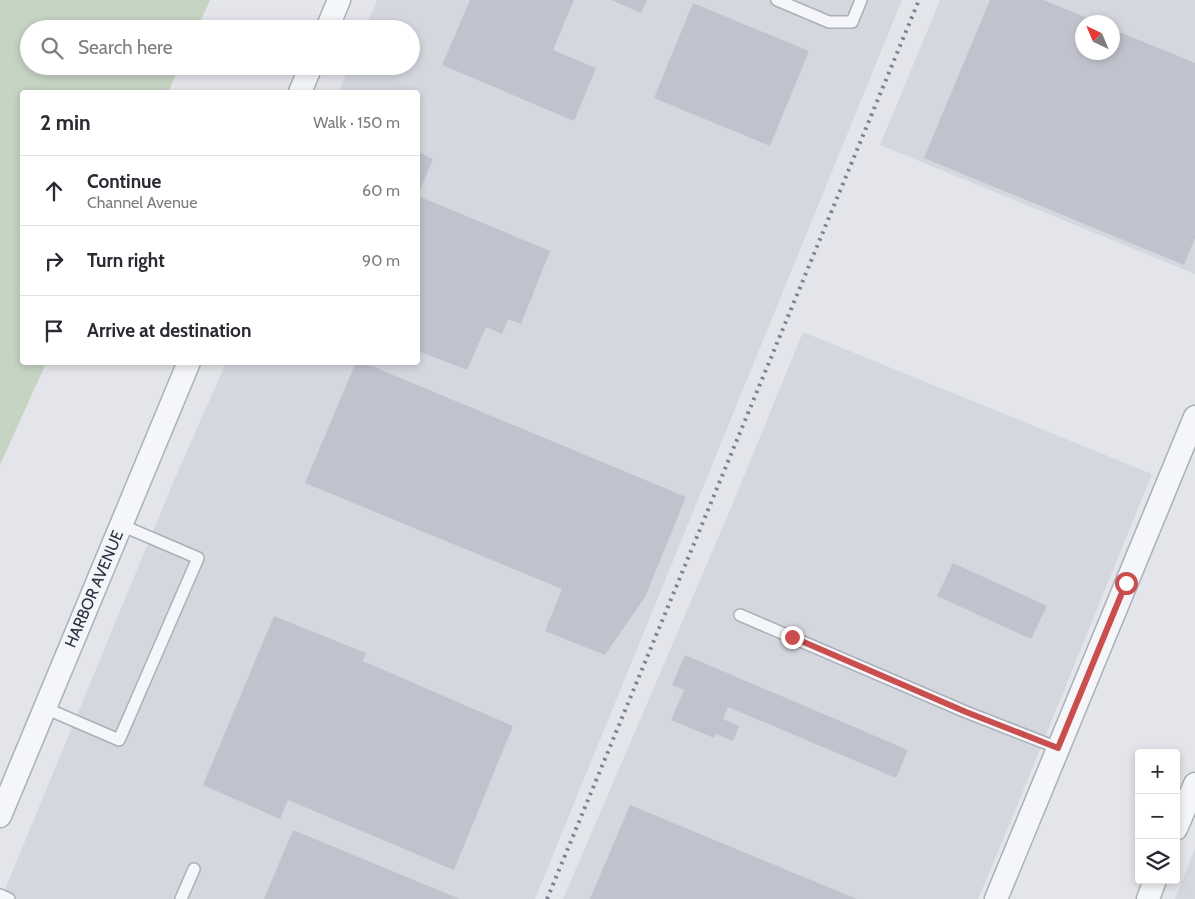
<!DOCTYPE html>
<meta charset="utf-8">
<style>
:root{--surface:#fff;--page:#f7f7f7;--text:#2b2b33;--muted:#7c7c81;--line:#e1e1e2}
body{margin:0;font-family:Cabin,sans-serif;background:var(--page);color:var(--text)}
.controls{position:absolute;right:15px;bottom:15px;display:grid;overflow:hidden;border-radius:5px;box-shadow:0 2px 8px #0003}
.controls button{width:45px;height:45px;display:grid;place-items:center;padding:0;border:0;border-bottom:1px solid var(--line);background:var(--surface);color:var(--text);font:25px sans-serif}
.compass{position:absolute;left:1075px;top:15px;width:45px;height:45px;border-radius:50%;background:var(--surface);box-shadow:0 2px 8px #0003;rotate:316deg}
.stop{position:absolute;width:15px;height:15px;margin:-11px;border:4px solid #c94e4e;border-radius:50%;background:#fff}
.stop.end{background:#c94e4e;border-color:#fff;box-shadow:0 1px 5px #0008}
.list{margin:0;padding:0;list-style:none}
h2{display:flex;justify-content:space-between;align-items:center;height:65px;margin:0;padding:0 20px;font-size:21px}
h2 small{font-size:16px;font-weight:400;color:var(--muted)}
.list li{display:grid;grid-template-columns:32px 1fr auto;gap:15px;align-items:center;box-sizing:border-box;height:70px;padding:0 20px;border-top:1px solid var(--line)}
.list b{display:block;font-size:19px;white-space:nowrap}
.list p{margin:0;font-size:16px;white-space:nowrap;color:var(--muted)}
.list em{font-size:16px;font-style:normal;color:var(--muted)}
.icon{flex:none;width:28px;height:28px;fill:none;stroke:currentColor;stroke-width:2;stroke-linecap:round;stroke-linejoin:round}
.map{position:relative;flex:none;width:1195px;height:899px;overflow:hidden}
.search{position:absolute;background:var(--surface);box-shadow:0 2px 8px #0003;left:20px;top:20px;width:400px;height:55px;display:flex;align-items:center;gap:12px;box-sizing:border-box;padding:0 18px;border-radius:28px;color:var(--muted);font-size:19px}
.panel{position:absolute;background:var(--surface);box-shadow:0 2px 8px #0003;left:20px;top:90px;width:400px;height:275px;border-radius:5px}
.map>svg:first-child{display:block}
</style>
<div class="map">
<svg width="1195" height="899" viewBox="0 0 1195 899">
<rect width="100%" height="100%" fill="#e3e5ea"/>
<g fill="#d5d7df" fill-rule="evenodd">
<path d="M377,0H902L535,899H1L175,478L226,363L418,362V92H339L349,66H411V29H365Z"/>
<path d="M940,0H1195V274L880,145ZM1082,22H1112V52H1082Z"/>
<path d="M803,332L1152,474L1010,823L978,899H563L728,515Z"/>
<path d="M1195,849V899H1175Z"/>
</g>
<path fill="#c6d4c4" d="M0,0H210L197,29H29V66H180L168,92H22V362L46,363L0,465Z"/>
<g fill="#c0c3cd">
<path d="M470,0H574L553,50L596,68L574,121L442,65Z"/>
<path d="M611,0H647L641,13Z"/>
<path d="M990,0H1043L1098,22H1082V52H1112V29L1195,63V238L1184,265L924,158Z"/>
<path d="M693,3L809,51L770,146L654,98Z"/>
<path d="M418,152L433,159L420,190L418,189Z"/>
<path d="M418,196L550,251L521,324L508,319L502,334L486,327L467,370L418,351Z"/>
<path d="M356,362H362L686,497L645,597L605,655L545,631L562,589L305,483Z"/>
<path d="M953,563L1047,606L1031,639L937,596Z"/>
<path d="M274,616L366,653L363,661L513,726L454,870L288,800L280,819L203,785Z"/>
<path d="M685,655L908,750L896,778L728,707L723,719L739,726L733,741L716,734L714,738L671,720L684,690L672,685Z"/>
<path d="M630,805L857,899H590Z"/>
<path d="M293,830L460,899H264Z"/>
</g>
<g fill="none" stroke-linecap="round" stroke-linejoin="round">
<defs>
<g id="service">
<path d="M777,0L829,22H852L861,0"/>
<path d="M740,615L966,712L1058,748"/>
<path d="M45,708L119,740L198,558L121,525"/>
<path d="M0,895L9,899"/>
<path d="M181,899L194,869"/>
</g>
<g id="minor">
<path d="M327,29L339,0"/>
<path d="M300,92L311,66"/>
<path d="M0,816L189,362"/>
<path d="M1176,829L1195,784"/>
<path d="M996,899L1195,417"/>
<path d="M1148,899L1155,880"/>
</g>
</defs>
<use href="#service" stroke="#acafb8" stroke-width="14"/>
<use href="#minor" stroke="#acafb8" stroke-width="25"/>
<use href="#service" stroke="#f5f6f9" stroke-width="11"/>
<use href="#minor" stroke="#f5f6f9" stroke-width="22"/>
<path stroke="#7d8293" stroke-width="4" stroke-dasharray="2.5 5" stroke-linecap="butt" d="M547,899L919,0"/>
</g>
<g fill="none" stroke-linecap="round" stroke-linejoin="round">
<path stroke="#c94e4e" stroke-width="6" d="M792,637L966,712L1058,748L1126,583"/>
</g>
<g text-anchor="middle" dominant-baseline="central" stroke-width="5" stroke-linejoin="round" paint-order="stroke">
<g font-size="16" fill="#2b3042" stroke="#f2f4f8">
<text transform="translate(94 589) rotate(-67)">HARBOR AVENUE</text>
</g>
</g>
</svg>
<div class="controls">
<button>+</button>
<button>−</button>
<button><svg class="icon" aria-label="layers" viewBox="0 0 24 24"><path d="M12 4l9 5-9 5-9-5zM3 14l9 5 9-5"/></svg></button>
</div>
<svg class="compass" viewBox="-18 -18 36 36"><path d="M0-13l5 13h-10z" fill="#e53935"/><path d="M0 13l5-13h-10z" fill="#7c7c81"/></svg>
<div class="stop" style="left:1126px;top:583px"></div>
<div class="stop end" style="left:792px;top:637px"></div>
<div class="search"><svg class="icon" aria-label="search" viewBox="0 0 24 24"><circle cx="10" cy="10" r="6"/><path d="M15 15l6 6"/></svg>Search here</div>
<section class="panel">
<h2>2 min<small>Walk · 150 m</small></h2>
<ul class="list">
<li><svg class="icon" aria-label="ahead" viewBox="0 0 24 24"><path d="M12 20V5M6 11l6-6 6 6"/></svg><div><b>Continue</b><p>Channel Avenue</p></div><em>60 m</em></li>
<li><svg class="icon" aria-label="right" viewBox="0 0 24 24"><path d="M7 20v-9h11M14 6l5 5-5 5"/></svg><div><b>Turn right</b></div><em>90 m</em></li>
<li><svg class="icon" aria-label="arrive" viewBox="0 0 24 24"><path d="M6 21V4h12l-3 4 3 4H6"/></svg><div><b>Arrive at destination</b></div></li>
</ul>
</section>
</div>
